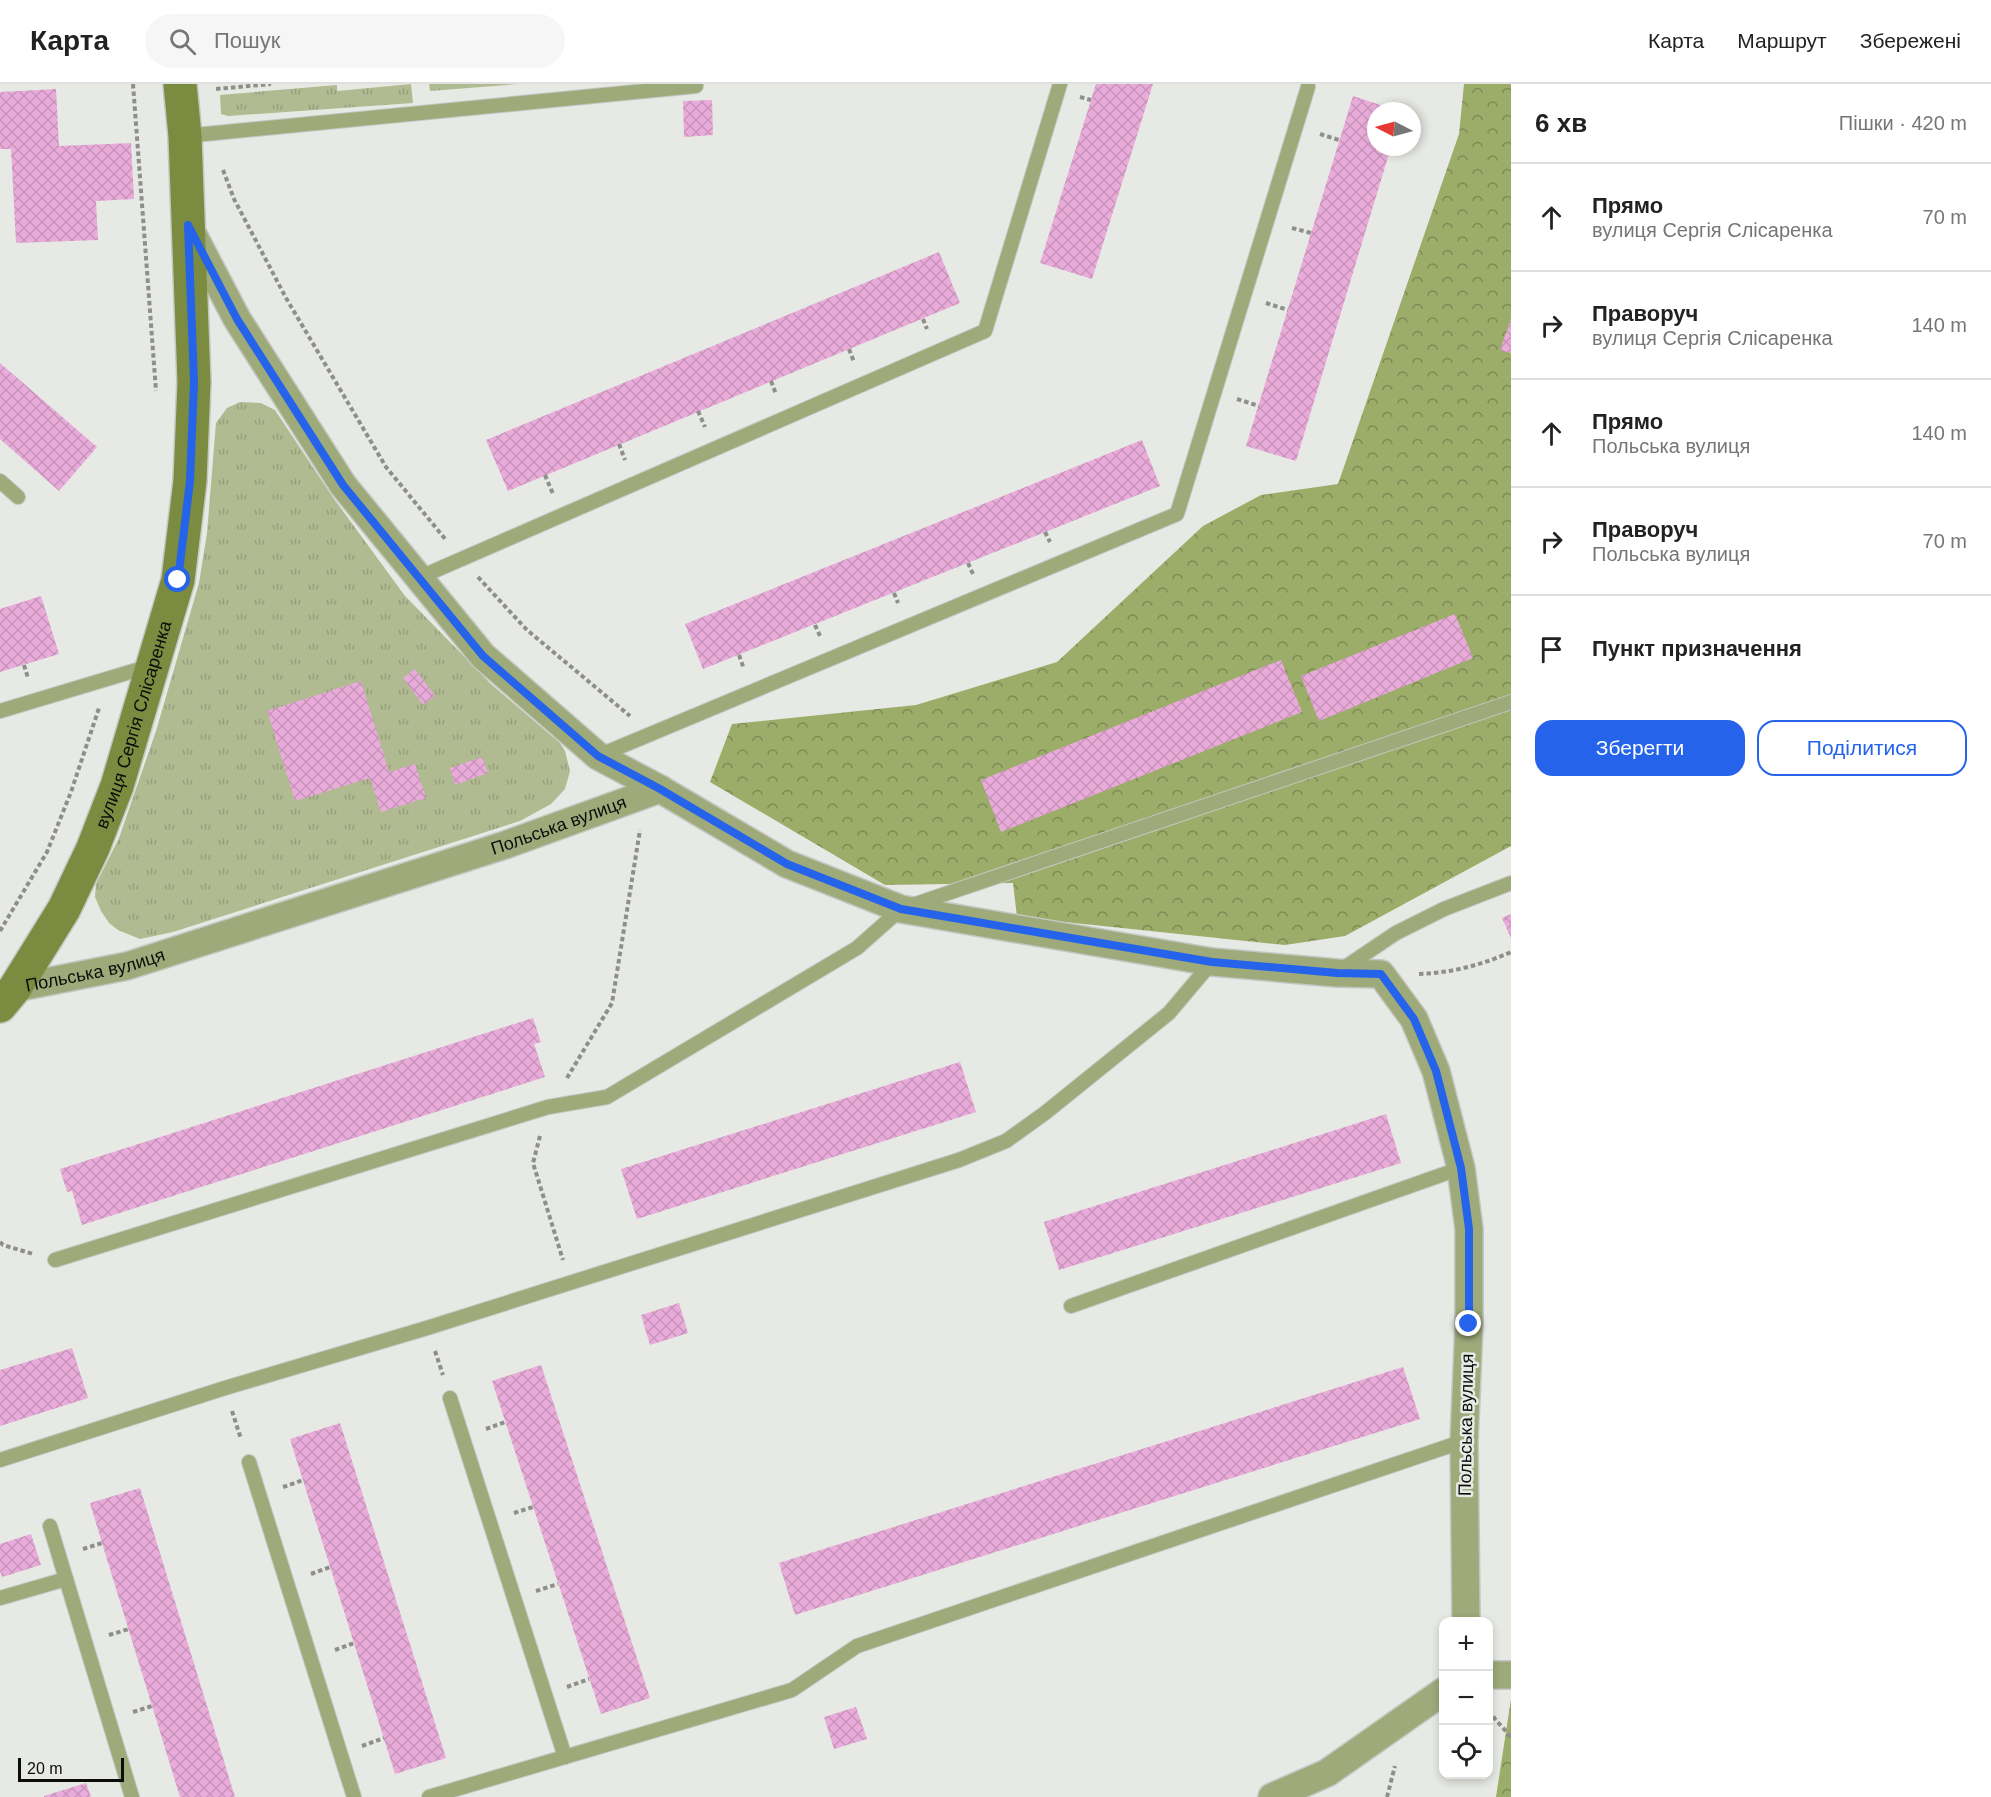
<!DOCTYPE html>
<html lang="uk">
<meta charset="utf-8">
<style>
:root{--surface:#fff;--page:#f6f6f6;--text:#222;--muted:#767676;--line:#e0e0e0;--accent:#2563eb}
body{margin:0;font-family:Helvetica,sans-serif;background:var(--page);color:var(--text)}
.controls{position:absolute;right:18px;bottom:18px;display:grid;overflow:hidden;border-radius:12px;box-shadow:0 3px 9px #0003}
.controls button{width:54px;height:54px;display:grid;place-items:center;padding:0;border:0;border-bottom:2px solid var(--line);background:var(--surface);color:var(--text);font:30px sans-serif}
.compass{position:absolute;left:1367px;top:18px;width:54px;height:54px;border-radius:50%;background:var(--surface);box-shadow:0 3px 9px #0003;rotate:276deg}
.scale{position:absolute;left:18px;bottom:15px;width:106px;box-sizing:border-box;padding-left:6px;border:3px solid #0c0d0b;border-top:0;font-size:16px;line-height:21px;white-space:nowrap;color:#0c0d0b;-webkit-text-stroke:4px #e7e9e4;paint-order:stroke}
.stop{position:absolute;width:18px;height:18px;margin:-14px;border:4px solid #2563eb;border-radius:50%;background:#fff}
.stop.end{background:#2563eb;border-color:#fff;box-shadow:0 2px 6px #0008}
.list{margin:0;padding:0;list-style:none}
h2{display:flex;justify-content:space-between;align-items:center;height:78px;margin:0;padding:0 24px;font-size:26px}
h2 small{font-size:20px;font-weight:400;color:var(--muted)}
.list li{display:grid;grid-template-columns:39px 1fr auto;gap:18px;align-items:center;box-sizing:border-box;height:108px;padding:0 24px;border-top:2px solid var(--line)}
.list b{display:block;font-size:22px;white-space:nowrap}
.list p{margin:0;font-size:20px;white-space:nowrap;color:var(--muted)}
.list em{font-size:20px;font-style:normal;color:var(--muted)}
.actions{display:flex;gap:12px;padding:18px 24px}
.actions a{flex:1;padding:14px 0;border:2px solid var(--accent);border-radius:18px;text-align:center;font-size:21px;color:var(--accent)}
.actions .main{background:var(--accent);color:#fff}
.icon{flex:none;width:33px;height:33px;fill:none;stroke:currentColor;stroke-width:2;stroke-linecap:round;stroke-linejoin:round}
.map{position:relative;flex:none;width:1511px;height:1713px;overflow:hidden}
header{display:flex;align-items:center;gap:36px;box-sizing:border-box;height:84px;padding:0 30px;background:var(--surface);border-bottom:2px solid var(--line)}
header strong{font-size:28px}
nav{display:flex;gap:33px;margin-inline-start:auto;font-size:21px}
.search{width:420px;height:54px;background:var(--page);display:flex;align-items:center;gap:15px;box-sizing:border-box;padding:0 21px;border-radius:33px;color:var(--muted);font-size:22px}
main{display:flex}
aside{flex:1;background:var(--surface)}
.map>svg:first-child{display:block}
</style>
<header>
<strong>Карта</strong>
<div class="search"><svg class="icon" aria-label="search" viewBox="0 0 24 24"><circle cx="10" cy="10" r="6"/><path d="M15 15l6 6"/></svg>Пошук</div>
<nav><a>Карта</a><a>Маршрут</a><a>Збережені</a></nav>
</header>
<main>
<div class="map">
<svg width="1511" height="1713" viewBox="0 0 1511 1713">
<defs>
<pattern id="grass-tufts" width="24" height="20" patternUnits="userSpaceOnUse" patternTransform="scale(1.5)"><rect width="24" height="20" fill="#b0bb91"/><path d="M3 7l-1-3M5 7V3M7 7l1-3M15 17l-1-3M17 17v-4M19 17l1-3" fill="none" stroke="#96a07c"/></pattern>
<pattern id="forest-crowns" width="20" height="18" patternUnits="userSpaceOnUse" patternTransform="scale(1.5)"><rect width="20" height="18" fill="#9cac69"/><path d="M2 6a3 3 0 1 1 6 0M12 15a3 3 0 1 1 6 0" fill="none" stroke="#7e8a55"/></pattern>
<pattern id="building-cross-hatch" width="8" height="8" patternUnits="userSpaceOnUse" patternTransform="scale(1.5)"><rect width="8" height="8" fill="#e9acda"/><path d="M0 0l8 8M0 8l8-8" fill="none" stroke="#c793ba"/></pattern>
</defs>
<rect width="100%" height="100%" fill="#e7e9e4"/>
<g fill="url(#grass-tufts)">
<path d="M411,0L413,19L228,32L221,30L220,11L337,1V7Z"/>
<path d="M429,0H518L430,7Z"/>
<path d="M240,318L261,319L275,326L332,412L405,512L491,600L560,659L565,667L570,687L565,705L551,720L520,737L173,848L140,855L118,846L109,839L101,827L95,813L96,800L119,754L156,647L199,499L207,449L216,339L227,324Z"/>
</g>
<g fill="url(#forest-crowns)">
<path d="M1464,0H1511V762L1345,852L1285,861L1017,833L1013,799L885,801L710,698L732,640L916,621L1057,578L1203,442L1261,411L1338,400L1459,50Z"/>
<path d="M1511,1615V1713H1496Z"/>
</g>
<g fill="url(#building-cross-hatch)">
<path d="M1096,0H1153L1092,195L1040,179Z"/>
<path d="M56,5L59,62L131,59L134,115L96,117L98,156L16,159L11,65H0V8Z"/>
<path d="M1353,12L1399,27H1376V63H1391L1296,377L1246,362Z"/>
<path d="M712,16L713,51L684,53L683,17Z"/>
<path d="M939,168L960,219L508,407L486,356Z"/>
<path d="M1511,235V269L1500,266Z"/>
<path d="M0,279L97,363L59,407L0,355Z"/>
<path d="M1142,356L1160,402L703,585L685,540Z"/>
<path d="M41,512L59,570L0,588V525Z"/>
<path d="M1455,530L1473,574L1319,637L1301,592Z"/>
<path d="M1281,576L1302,628L1001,748L981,696Z"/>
<path d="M415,585L435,612L423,621L403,594Z"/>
<path d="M361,597L389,688L415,680L426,714L381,728L370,694L295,717L267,627Z"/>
<path d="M482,673L488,689L455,701L450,684Z"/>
<path d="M1511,830V854L1502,834Z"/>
<path d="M533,934L541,958L534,960L545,993L82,1141L72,1107L67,1108L60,1085Z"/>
<path d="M960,978L976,1028L637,1135L621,1085Z"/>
<path d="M1386,1030L1401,1079L1059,1186L1044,1138Z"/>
<path d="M679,1219L688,1249L650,1261L641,1231Z"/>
<path d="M72,1264L88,1314L0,1342V1286Z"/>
<path d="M541,1281L650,1614L601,1630L492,1297Z"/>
<path d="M1403,1283L1420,1335L795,1531L779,1479Z"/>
<path d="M340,1339L446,1674L395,1690L290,1355Z"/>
<path d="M140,1404L235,1713H180L102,1459L90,1419Z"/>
<path d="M31,1450L41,1481L2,1493L0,1487V1460Z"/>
<path d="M856,1623L867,1655L834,1665L824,1633Z"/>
<path d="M86,1699L91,1713H44V1712Z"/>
</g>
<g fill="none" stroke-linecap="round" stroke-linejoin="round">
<defs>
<g id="lane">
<path d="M185,52L696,2V0"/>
<path d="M0,397L18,413"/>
<path d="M418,494L985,247L1060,0"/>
<path d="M0,627L150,582"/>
<path d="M598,672L1177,430L1308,3"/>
<path d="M1341,886L1396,849L1444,825L1511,799"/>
<path d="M55,1176L548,1023L607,1013L857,864L901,825L1511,618"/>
<path d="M1071,1222L1461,1084"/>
<path d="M450,1314L565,1673"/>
<path d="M0,1376L225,1304L427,1244L959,1076L1006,1057L1045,1029L1169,929L1212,878"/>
<path d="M249,1378L354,1713"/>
<path d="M50,1442L132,1713"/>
<path d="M0,1514L66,1495"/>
<path d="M429,1713L792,1606L857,1562L1464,1357"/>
</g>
<g id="street">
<path d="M190,145L237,235L343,401L483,572L598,672L660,705"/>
<path id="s1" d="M15,904L127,882L505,761L660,705L787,780L901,825L1212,878L1337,889L1381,890L1414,935L1436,987L1461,1084L1469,1145V1240L1464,1357L1466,1538"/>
<path d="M1488,1591H1511"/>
<path d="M1272,1713L1327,1689L1444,1607"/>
</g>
<g id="secondary">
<path id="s2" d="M0,922L15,904L64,825L93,764L117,702L178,496L190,397L194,298L185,52L180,0"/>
</g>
</defs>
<use href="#lane" stroke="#c4c6c1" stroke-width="16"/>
<use href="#street" stroke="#c4c6c1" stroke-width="30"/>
<use href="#secondary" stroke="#c4c6c1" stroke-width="36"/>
<g stroke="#8e8f8b" stroke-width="4" stroke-dasharray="4.5 3" stroke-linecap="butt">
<path d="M133,0L156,307"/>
<path d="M216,5L271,0"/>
<path d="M1080,13L1091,16"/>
<path d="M1320,50L1339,56"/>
<path d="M223,86L234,115L286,214L386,383L446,456"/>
<path d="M1292,144L1311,149"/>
<path d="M1266,219L1288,226"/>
<path d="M923,235L927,245"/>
<path d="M849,265L854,278"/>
<path d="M771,297L776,310"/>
<path d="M1237,315L1259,322"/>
<path d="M698,327L705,343"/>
<path d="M619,360L625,376"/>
<path d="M545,391L553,410"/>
<path d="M1045,448L1050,458"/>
<path d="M968,479L973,490"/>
<path d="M478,493L527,546L630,632"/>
<path d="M894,509L898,519"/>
<path d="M815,541L821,554"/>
<path d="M739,571L744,585"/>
<path d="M24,581L28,594"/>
<path d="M0,847L47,768L71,708L99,624"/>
<path d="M1419,890C1450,889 1482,881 1511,868"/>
<path d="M567,994L612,919L640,746"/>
<path d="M540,1052L533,1079L563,1176"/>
<path d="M0,1158L3,1161L33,1170"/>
<path d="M435,1267L443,1291"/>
<path d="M232,1327L241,1355"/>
<path d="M486,1345L505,1338"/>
<path d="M283,1403L303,1396"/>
<path d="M514,1429L533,1423"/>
<path d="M83,1465L102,1459"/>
<path d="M311,1490L330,1483"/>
<path d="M536,1507L558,1500"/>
<path d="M109,1551L129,1545"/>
<path d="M335,1566L354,1559"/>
<path d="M567,1603L589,1595"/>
<path d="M1488,1627L1511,1653"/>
<path d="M133,1628L152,1622"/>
<path d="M362,1662L384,1654"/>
<path d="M1387,1713L1395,1682"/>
</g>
<use href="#lane" stroke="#9eaa7a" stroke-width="14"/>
<use href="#street" stroke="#9eaa7a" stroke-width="27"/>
<use href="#secondary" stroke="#7b8b3f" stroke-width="33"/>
</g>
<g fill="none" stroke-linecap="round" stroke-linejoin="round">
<path stroke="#2563eb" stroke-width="8" d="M178,496L190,397L194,298L188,141L237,235L343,401L483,572L598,672L660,705L787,780L901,825L1212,878L1337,889L1381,890L1414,935L1436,987L1461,1084L1469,1145V1240"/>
</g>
<g text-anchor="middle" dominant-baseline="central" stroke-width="5" stroke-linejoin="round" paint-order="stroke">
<g font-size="18" fill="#0c0d0b" stroke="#e7e9e4">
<text stroke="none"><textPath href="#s2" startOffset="314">вулиця Сергія Слісаренка</textPath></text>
<text stroke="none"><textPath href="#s1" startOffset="568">Польська вулиця</textPath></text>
<text stroke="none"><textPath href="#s1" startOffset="82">Польська вулиця</textPath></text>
<text transform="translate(1466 1341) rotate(-89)">Польська вулиця</text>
</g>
</g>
</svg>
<div class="controls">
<button>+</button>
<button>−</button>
<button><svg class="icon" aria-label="locate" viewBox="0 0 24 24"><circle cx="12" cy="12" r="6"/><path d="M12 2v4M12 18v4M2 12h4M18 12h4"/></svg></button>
</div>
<svg class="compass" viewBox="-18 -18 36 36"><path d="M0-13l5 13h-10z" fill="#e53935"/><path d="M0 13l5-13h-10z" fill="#767676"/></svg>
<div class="scale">20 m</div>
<div class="stop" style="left:178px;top:496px"></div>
<div class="stop end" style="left:1469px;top:1240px"></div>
</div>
<aside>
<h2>6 хв<small>Пішки · 420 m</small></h2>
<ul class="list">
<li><svg class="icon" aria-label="ahead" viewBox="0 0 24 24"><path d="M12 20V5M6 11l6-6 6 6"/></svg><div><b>Прямо</b><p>вулиця Сергія Слісаренка</p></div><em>70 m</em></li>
<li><svg class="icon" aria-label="right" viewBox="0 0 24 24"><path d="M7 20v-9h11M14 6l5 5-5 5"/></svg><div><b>Праворуч</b><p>вулиця Сергія Слісаренка</p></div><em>140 m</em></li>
<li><svg class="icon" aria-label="ahead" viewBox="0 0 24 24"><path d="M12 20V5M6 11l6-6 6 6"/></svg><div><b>Прямо</b><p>Польська вулиця</p></div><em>140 m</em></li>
<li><svg class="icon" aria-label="right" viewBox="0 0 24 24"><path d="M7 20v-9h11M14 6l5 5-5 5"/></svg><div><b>Праворуч</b><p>Польська вулиця</p></div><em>70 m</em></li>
<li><svg class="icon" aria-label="arrive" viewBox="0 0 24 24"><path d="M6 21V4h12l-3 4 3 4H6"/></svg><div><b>Пункт призначення</b></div></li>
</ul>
<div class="actions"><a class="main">Зберегти</a><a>Поділитися</a></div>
</aside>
</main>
